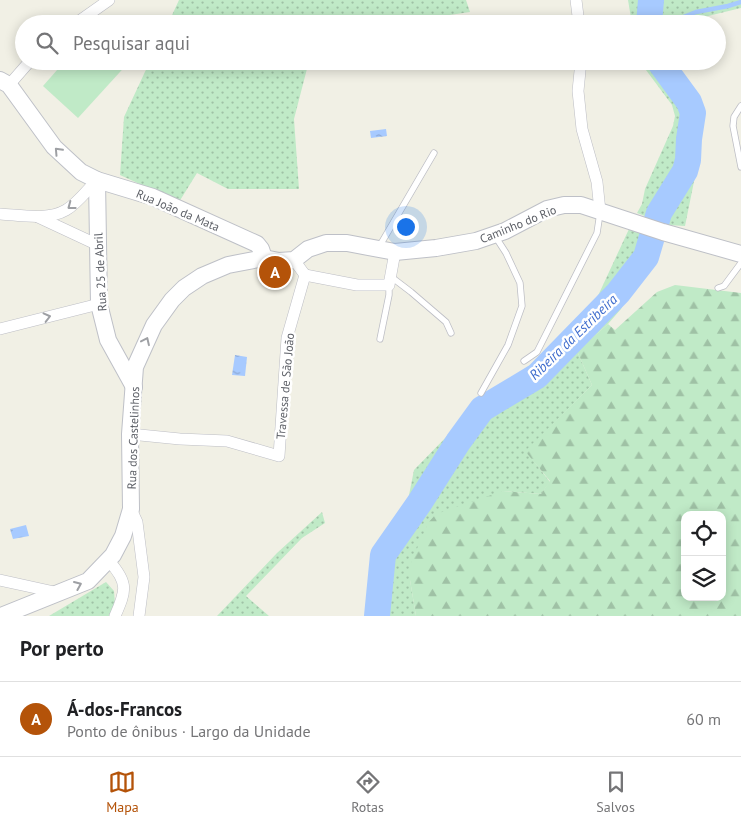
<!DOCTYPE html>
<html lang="pt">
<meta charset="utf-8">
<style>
:root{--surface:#fff;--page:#f2f2f2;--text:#202124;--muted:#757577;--line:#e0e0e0;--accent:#b45309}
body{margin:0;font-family:"PT Sans",sans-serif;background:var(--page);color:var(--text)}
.controls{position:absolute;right:15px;bottom:15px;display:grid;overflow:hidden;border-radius:10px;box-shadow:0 2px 12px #0003}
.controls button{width:45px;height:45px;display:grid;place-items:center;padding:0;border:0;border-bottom:1px solid var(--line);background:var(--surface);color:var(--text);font:25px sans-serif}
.you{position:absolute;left:405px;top:226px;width:18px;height:18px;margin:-12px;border:4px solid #fff;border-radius:50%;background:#1a73e8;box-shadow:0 0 0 8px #1a73e833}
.badge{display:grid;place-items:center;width:32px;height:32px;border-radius:50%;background:var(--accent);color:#fff;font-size:16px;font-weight:700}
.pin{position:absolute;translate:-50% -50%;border:2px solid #fff;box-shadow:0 1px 5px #0006}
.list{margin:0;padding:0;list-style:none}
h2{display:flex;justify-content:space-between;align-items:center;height:65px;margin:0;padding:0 20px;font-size:21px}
h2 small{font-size:16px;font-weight:400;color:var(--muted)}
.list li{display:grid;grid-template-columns:32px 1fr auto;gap:15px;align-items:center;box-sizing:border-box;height:75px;padding:0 20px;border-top:1px solid var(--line)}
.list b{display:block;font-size:19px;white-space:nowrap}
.list p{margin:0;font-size:16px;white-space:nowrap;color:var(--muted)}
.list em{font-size:16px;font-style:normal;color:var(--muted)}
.icon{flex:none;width:28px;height:28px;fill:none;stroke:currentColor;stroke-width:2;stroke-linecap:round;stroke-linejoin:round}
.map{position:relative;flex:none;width:741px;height:616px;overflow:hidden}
.search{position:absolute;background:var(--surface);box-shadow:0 2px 12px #0003;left:15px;right:15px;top:15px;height:55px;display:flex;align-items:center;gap:12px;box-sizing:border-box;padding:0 18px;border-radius:28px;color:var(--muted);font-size:19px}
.sheet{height:140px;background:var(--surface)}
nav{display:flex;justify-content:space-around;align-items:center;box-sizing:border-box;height:70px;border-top:1px solid var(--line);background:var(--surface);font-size:14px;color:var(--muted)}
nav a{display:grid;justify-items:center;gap:2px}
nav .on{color:var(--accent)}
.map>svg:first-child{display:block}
</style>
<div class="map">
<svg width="741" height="616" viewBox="0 0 741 616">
<defs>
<pattern id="grass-dots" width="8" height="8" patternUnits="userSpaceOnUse" patternTransform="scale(1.25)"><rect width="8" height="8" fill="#c0eac7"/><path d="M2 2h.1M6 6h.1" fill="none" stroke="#9fc1a5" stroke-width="1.8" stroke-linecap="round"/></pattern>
<pattern id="forest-firs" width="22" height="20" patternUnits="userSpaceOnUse" patternTransform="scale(1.25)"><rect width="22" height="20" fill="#c0eac7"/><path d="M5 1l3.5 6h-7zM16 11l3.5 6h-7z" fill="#9fc1a5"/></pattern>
<pattern id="water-ripples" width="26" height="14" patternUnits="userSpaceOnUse" patternTransform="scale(1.25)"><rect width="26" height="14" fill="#a7caff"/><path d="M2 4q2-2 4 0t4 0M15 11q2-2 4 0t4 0" fill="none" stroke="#8ba7d2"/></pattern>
</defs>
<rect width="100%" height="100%" fill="#f1f0e5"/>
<g fill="url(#grass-dots)">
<path d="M179,0H466L470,12C370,29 268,24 168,24Z"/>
<path d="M628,0H741V8L704,17L690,24H632Z"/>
<path d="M150,61H309L294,119L299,189H228L197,173L179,202L120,175L124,117Z"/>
<path d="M641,61H669L698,101L700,152L685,226L668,225L637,213L642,204L645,189L673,126L675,116L672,105L643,66Z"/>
<path d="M629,229L658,239L621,309L608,324L577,351L592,385L526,451L550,482L541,494L503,491L410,580L416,616H369L377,566L370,562L408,500L414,470L450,433L509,380L567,339L596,300Z"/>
<path d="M322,512L325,523L302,538L246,596L269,616H217L277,553Z"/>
<path d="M106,582L114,591L115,604L110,616H49Z"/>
</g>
<path fill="url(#forest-firs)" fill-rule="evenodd" d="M675,285L741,293V616H416L410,580V565L428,523L436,514L503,491L541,494L550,481L525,451L592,385L577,351L608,324L615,330L657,292ZM685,515H722V597H685Z"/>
<path fill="#c0eac7" d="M65,61H130L78,118L43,86Z"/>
<g fill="url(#water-ripples)">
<path d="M386,129L387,136L371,138L370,131Z"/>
<path d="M235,355L247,357L245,376L232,375Z"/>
<path d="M26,525L29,536L13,539L10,529Z"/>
</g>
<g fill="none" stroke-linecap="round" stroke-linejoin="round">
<path stroke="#a7caff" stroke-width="4.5" d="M666,24L696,12L728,6L741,2"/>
<g stroke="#a7caff" stroke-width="26">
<path d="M649,24L651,0"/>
<path d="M377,616L383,555L420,502L458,442L482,409L537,376L618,293L646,257L659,213L685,171L688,160L689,139L693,113L689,102L659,61"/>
</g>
<defs>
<g id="lane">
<path d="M741,106L734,117L733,126L741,167"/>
<path d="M379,247L434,153"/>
<path d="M390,276L411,292L446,322L451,333"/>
<path d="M718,288L724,286L741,263"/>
<path d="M380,339L389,295V285"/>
<path d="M524,361L537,352L597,233L600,213"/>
<path d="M481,393L508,345L522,306L520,283L506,253L495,236"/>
</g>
<g id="street">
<path d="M576,0L579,24"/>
<path d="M75,24L109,0"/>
<path d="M581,61L578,91L582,129L597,182L600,211"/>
<path d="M9,85L30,61"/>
<path d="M0,214C20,215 47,221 66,210C78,203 87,190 97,180"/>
<path d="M38,217L98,245"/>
<path d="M305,275L357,285H389L395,252"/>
<path d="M0,329L99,304"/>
<path d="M130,434L180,439L227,441L279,456L287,338L305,275L294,260"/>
<path d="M131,509L137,522L144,577L139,616"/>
<path d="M109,561C129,583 126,591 115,616"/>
<path d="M0,580L59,593"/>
</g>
<g id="secondary">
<path d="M0,80L9,85L54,147L81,172L97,180L153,197L257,244L261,249L264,258"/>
<path d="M97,180L99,304L108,340L134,387"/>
<path d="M1,616L88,581L113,555L123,536L131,509L130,434L135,367L154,325L172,300L184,288L202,276L228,265L264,258L279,261L294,260L308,249L326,243H347L395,252L436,248L476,241L505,231L547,209L564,205H581L663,232L741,254"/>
</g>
</defs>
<use href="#lane" stroke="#bdbec5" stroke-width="7"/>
<use href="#street" stroke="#bdbec5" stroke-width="12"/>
<use href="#secondary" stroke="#bec0c7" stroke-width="18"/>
<use href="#lane" stroke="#fff" stroke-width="5.5"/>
<use href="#street" stroke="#fff" stroke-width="11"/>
<use href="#secondary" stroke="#fff" stroke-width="16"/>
</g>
<defs><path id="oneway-chevron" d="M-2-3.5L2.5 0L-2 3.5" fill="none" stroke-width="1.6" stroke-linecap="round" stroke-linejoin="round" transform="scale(1.25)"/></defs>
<g stroke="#9ea0a4">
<use href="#oneway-chevron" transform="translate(58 151) rotate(-133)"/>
<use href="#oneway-chevron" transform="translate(71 206) rotate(143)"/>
<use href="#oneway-chevron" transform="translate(47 317) rotate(-14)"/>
<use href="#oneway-chevron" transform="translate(146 341) rotate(-65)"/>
<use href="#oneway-chevron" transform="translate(78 585) rotate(-23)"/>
</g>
<g text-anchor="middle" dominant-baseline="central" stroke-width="5" stroke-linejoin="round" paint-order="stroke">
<g font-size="12" fill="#5d6067" stroke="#fff">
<text transform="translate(178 210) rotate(23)">Rua João da Mata</text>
<text transform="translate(518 224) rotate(-22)">Caminho do Rio</text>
<text transform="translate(100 272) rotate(-93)">Rua 25 de Abril</text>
<text transform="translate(285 386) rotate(-85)">Travessa de São João</text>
<text transform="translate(133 438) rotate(-88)">Rua dos Castelinhos</text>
</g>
<g font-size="14" font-style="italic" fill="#3e6ccd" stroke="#fff">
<text transform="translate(573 337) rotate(-44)">Ribeira da Estribeira</text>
</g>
</g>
</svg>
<div class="controls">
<button><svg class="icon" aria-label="locate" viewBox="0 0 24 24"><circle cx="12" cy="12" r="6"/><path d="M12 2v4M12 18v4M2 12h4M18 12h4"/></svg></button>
<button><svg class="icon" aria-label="layers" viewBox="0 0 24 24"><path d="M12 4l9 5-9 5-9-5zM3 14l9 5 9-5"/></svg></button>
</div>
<div class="you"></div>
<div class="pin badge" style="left:275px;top:272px">A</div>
<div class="search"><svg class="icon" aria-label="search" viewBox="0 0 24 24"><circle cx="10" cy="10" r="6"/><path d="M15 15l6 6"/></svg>Pesquisar aqui</div>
</div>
<section class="sheet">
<h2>Por perto<small></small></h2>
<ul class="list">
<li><span class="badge">A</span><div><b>Á-dos-Francos</b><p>Ponto de ônibus · Largo da Unidade</p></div><em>60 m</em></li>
</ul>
</section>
<nav>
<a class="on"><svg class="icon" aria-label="map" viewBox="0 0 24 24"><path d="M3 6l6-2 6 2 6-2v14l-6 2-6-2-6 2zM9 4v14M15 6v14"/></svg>Mapa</a>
<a><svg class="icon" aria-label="directions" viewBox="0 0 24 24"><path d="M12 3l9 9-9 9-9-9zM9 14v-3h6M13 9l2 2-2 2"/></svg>Rotas</a>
<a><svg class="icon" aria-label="saved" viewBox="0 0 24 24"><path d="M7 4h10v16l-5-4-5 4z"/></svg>Salvos</a>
</nav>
